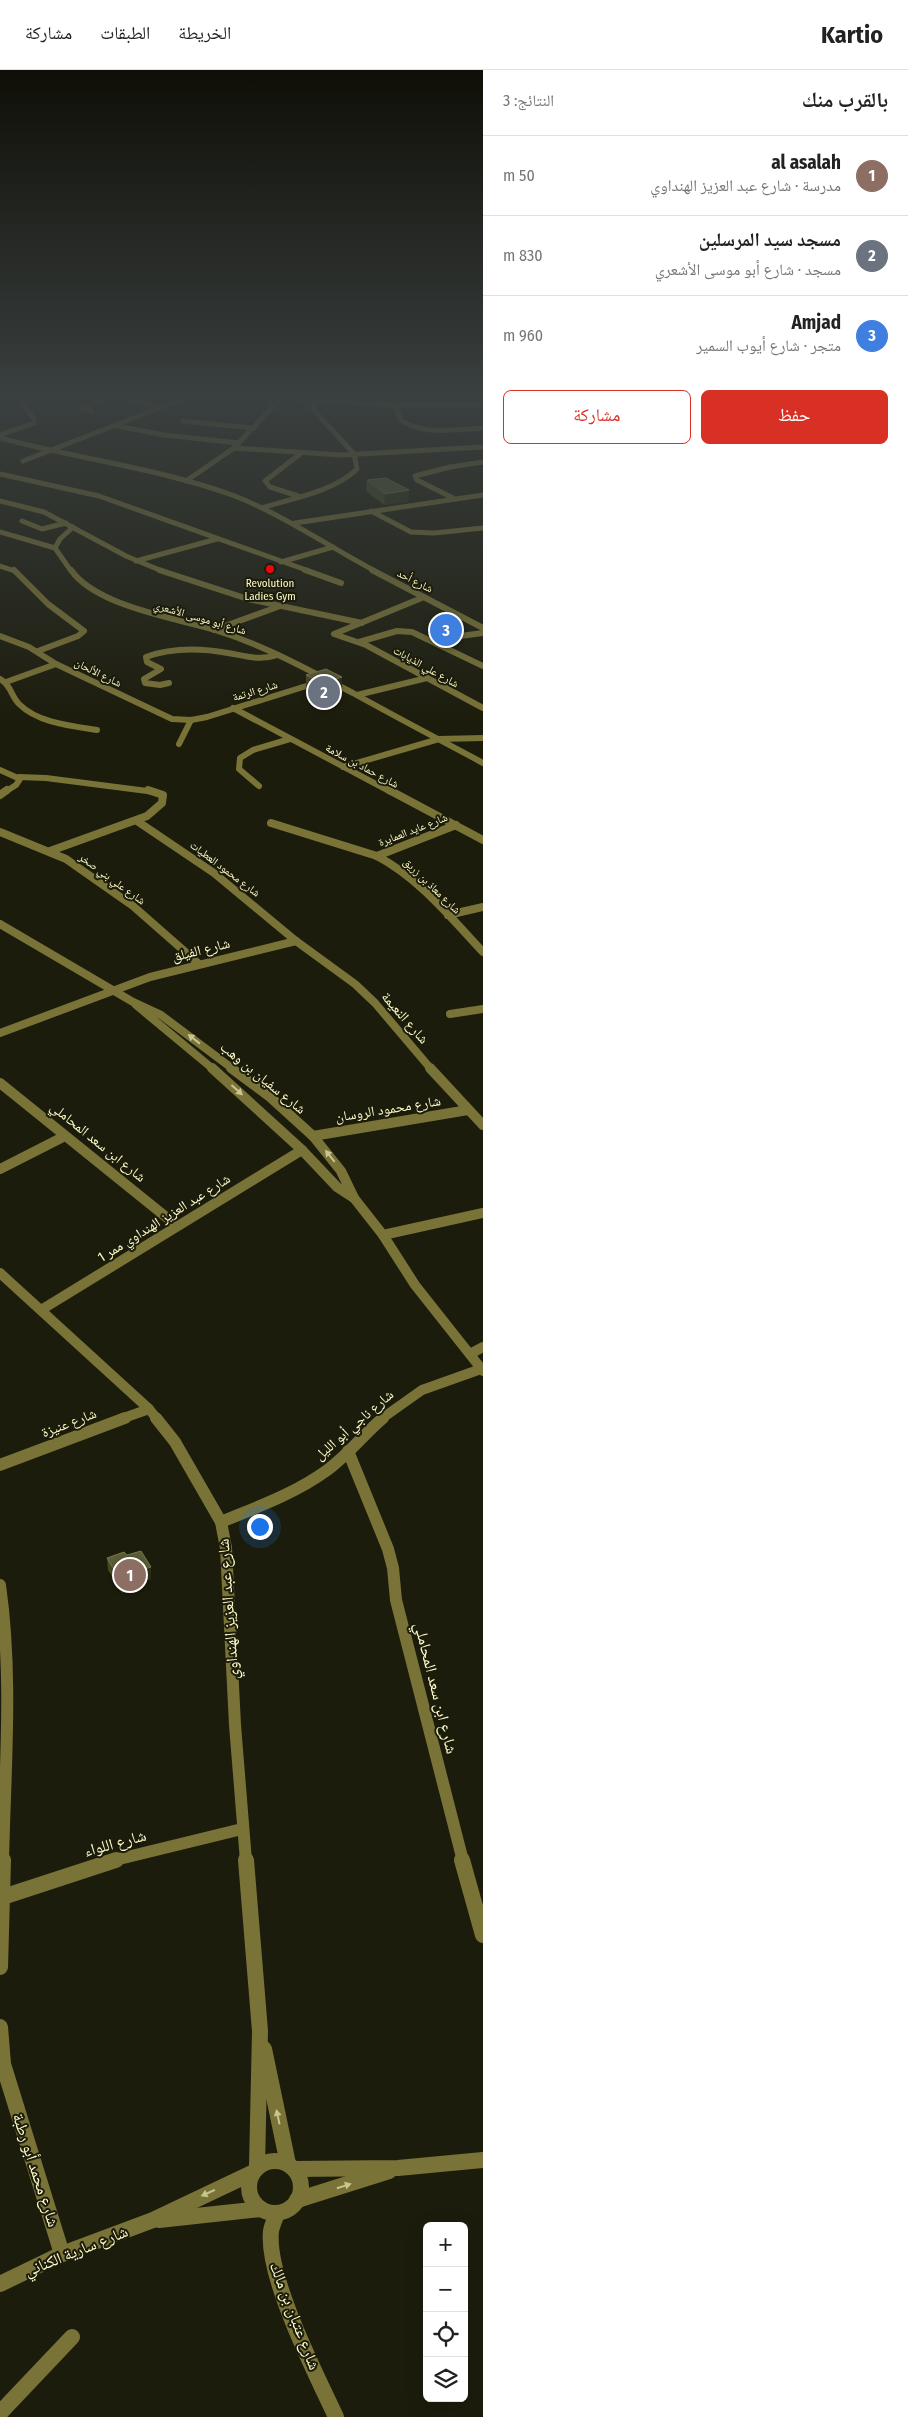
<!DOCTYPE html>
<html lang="ar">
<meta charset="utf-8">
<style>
:root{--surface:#fff;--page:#f2f2f2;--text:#222;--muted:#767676;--line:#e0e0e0;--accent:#d93025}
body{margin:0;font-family:"Fira Sans Condensed","Noto Naskh Arabic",sans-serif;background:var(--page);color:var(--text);direction:rtl}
.controls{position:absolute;right:15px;bottom:15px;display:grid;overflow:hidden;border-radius:8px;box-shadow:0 5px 20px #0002}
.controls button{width:45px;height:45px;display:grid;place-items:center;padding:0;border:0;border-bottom:1px solid var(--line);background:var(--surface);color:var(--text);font:25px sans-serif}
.you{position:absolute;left:259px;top:1456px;width:18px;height:18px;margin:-12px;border:4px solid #fff;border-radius:50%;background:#1a73e8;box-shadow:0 0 0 8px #1a73e833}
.badge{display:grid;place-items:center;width:32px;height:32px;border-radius:50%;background:var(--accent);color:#fff;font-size:16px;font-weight:700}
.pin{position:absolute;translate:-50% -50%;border:2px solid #fff;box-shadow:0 1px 5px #0006}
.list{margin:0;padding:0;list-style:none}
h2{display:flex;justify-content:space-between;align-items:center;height:65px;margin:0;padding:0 20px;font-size:21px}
h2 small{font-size:16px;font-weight:400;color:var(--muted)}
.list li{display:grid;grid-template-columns:32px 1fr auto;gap:15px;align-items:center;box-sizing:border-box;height:80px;padding:0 20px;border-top:1px solid var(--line)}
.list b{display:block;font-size:19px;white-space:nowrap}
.list p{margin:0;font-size:16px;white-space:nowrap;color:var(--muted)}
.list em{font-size:16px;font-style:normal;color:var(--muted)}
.actions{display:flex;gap:10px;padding:15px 20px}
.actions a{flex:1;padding:11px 0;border:1px solid var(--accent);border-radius:8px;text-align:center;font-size:18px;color:var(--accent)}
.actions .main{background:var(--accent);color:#fff}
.icon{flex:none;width:28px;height:28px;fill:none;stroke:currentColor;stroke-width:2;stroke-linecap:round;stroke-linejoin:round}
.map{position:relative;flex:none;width:483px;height:2347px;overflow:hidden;direction:ltr}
header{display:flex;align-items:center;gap:30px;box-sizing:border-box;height:70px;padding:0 25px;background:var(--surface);border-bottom:1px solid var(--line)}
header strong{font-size:24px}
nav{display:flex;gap:28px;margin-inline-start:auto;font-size:18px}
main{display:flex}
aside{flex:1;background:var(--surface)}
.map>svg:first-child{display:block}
</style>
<header>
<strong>Kartio</strong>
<nav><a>الخريطة</a><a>الطبقات</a><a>مشاركة</a></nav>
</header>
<main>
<aside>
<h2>بالقرب منك<small>النتائج: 3</small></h2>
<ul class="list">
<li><span class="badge" style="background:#8d6e63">1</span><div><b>al asalah</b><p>مدرسة · شارع عبد العزيز الهنداوي</p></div><em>50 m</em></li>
<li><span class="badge" style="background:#6b7280">2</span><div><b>مسجد سيد المرسلين</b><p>مسجد · شارع أبو موسى الأشعري</p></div><em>830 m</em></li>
<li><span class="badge" style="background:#3f7fe0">3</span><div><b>Amjad</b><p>متجر · شارع أيوب السمير</p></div><em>960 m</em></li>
</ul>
<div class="actions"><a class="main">حفظ</a><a>مشاركة</a></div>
</aside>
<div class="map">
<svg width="483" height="2347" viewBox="0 0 483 2347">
<rect width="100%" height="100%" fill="#1c1c0c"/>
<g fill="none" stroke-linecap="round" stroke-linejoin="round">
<g stroke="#7a7337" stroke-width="5">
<path d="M122,326L160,338"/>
<path d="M267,326L383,335H483"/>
<path d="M395,335L401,350C423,366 457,359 483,358"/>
<path d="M92,341L82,338L114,326"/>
<path d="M183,351L254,358"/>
<path d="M117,356L165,365L239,373"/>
<path d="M0,365L34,353V349L17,326"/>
<path d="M0,368C78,389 159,398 235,426C285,446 328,476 375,501"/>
<path d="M234,378L342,385L483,377"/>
<path d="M23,391L190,326"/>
<path d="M0,404L99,426L309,501"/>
<path d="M186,411L234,378L281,328"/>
<path d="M298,426L270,417L265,411L300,384"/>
<path d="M453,428L417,410L415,406L450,397L483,392"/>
<path d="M0,431L44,442L126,486L162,501"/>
<path d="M262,438C293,428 333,422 357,399L354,384L312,338L319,329"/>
<path d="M371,441L411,462L434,463L483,458"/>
<path d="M22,451L42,459L66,453"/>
<path d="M295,453L483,425"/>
<path d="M0,462L55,478"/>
<path d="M136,491L217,469"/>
<path d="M281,492L333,477"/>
<path d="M0,496L15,501"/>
<path d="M71,501L55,478L60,469L73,457"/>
</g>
<g stroke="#7a7337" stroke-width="6">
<path d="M14,500L48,534L84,561L78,566L38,581"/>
<path d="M71,500C96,536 175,548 215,560C266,576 306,599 353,623C396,647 440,670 483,693"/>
<path d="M159,500L248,529L362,553"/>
<path d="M305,500L341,513"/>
<path d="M372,500L483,558"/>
<path d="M424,527L334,564L366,575L483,638"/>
<path d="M214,560L280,536"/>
<path d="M0,566L29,577L56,594L172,649L191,650L207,647L319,612"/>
<path d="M430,570L483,563"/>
<path d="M359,572L397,561L412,562L483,596"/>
<path d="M0,609C11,615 11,626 19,634C38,653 71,656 97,660"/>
<path d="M6,612L56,594"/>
<path d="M169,613L160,615L145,613L144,609L161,599L147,592L146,587C173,577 200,578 228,583C246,586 259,591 278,585"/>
<path d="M357,625L427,608"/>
<path d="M233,638L391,722"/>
<path d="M179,674L191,650"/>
<path d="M343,697L439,669L483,668"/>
<path d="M0,700L20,709L16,715L5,722"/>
<path d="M19,707L46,708L155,722"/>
<path d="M259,716L239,699L240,688L253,680L290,669"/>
</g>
<g stroke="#7a7337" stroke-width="8">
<path d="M389,720L483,770"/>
<path d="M0,725L7,720"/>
<path d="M137,751L214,803L296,871L355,914L375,933L431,999"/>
<path d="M271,753L377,786C420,809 450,847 483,882"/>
<path d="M0,762L66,789L133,836L199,894"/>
<path d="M50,781L147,746L162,733L163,725L148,720"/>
<path d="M377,786L456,755"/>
<path d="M448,845L483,837"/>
<path d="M450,944L483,939"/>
<path d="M0,963L150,907L296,871"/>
</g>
<g stroke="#7a7337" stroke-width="10">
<path d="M430,998L483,1055"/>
<path d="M0,1013L176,1155"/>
<path d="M313,1066L468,1040"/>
<path d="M0,1099L65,1066"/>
<path d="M383,1165L483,1143"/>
<path d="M0,1203L149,1339L157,1349"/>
<path d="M41,1240L302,1080"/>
<path d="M470,1284L483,1277"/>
<path d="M121,1349L149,1339"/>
<path d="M381,1349L422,1320L481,1299"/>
</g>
<g stroke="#7a7337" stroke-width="12">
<path d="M156,1348L175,1372L221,1452L226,1478L235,1655L246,1791"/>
<path d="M348,1381L388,1479L393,1498L396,1530L463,1791"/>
<path d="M0,1395L125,1348"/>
<path d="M221,1452C257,1437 294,1424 326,1401C347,1386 363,1365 383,1348"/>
<path d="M0,1515C13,1606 5,1699 3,1791"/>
<path d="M111,1791L242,1759"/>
</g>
<g stroke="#7a7337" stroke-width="16">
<path d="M246,1790L260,1961L257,2097"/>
<path d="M462,1790L483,1865"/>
<path d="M0,1828L116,1790"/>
<path d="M0,1897L3,1790"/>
<path d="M0,1957L3,1994L62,2184"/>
<path d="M264,1979L288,2094"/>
<path d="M277,2143C275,2149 272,2155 271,2161C266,2207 316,2304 336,2347"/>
<path d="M0,2343L72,2267"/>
</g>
<g stroke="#7a7337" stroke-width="8">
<path d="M0,854L133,932L161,945L233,999"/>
<path d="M136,935L213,999"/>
</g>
<g stroke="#7a7337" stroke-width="10">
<path d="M212,998L302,1080L337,1117L354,1128"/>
<path d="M231,998L270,1027L313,1066L341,1101L354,1128L383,1165L415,1215L483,1301"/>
</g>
<g stroke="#7a7337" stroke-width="16">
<circle cx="275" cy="2117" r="26"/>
<path d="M294,2099L398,2098L483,2090"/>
<path d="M297,2130L389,2101"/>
<path d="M159,2150L261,2139"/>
<path d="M0,2214L62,2184L153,2150L252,2103"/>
</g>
</g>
<g fill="#484a24">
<path d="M367,410L409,420V431L384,435L366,421Z"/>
<path d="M306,605L342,607V624L322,629L306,621Z"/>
<path d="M107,1488L151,1509L134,1514V1518L122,1523L108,1500Z"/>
</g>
<g fill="#2e3013">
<path d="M409,420V431L384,435L385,424Z"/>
<path d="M342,607V624L322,629V613Z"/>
<path d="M151,1497V1509L134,1514V1518L122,1523L121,1511L132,1503Z"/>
</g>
<g fill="#5b5d36" stroke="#75764d">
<path d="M386,408L409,420L385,424L367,410Z"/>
<path d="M326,599L342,607L322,613L306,605Z"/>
<path d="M141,1481L151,1497L132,1503L134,1506L121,1511L107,1488L124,1482L127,1485Z"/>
</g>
<defs><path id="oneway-solid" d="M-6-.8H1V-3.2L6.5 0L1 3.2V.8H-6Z" transform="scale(1.25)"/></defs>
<g fill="#c9c58e">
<use href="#oneway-solid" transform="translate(194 969) rotate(-142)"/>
<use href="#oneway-solid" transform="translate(237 1020) rotate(42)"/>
<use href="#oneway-solid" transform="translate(330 1086) rotate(-129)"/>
<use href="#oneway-solid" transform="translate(278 2047) rotate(-102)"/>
<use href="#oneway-solid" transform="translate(344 2116) rotate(-17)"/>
<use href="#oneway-solid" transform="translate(208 2123) rotate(156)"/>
</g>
<linearGradient id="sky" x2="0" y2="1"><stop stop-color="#0f0f07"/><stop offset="0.5" stop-color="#3a4040"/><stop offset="1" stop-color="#3a4040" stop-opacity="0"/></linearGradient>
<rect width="483" height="655" fill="url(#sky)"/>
<circle fill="#ed050f" stroke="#1c1c0c" stroke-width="2" cx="270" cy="499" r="5"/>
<g text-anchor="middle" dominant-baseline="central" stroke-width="4" stroke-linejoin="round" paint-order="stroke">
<g font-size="11" fill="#fefcc8" stroke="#1c1c0c">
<text transform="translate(415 511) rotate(27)">شارع أحد</text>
<text transform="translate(200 548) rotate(16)">شارع أبو موسى الأشعري</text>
<text transform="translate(426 597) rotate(29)">شارع علي الذيابات</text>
<text transform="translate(98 603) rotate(26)">شارع الألحان</text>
<text transform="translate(255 621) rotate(-17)">شارع الرتمة</text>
<text transform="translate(362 696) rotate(28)">شارع حماد بن سلامة</text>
<text transform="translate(413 760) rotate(-21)">شارع عايد العمايرة</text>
<text transform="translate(225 799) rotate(37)">شارع محمود العطيات</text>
<text transform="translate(112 809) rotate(36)">شارع علي بني صخر</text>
<text transform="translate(432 816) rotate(44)">شارع معاذ بن زريق</text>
</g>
<g font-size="11" fill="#fefcc8" stroke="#1c1c0c">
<text x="270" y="513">Revolution<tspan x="270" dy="13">Ladies Gym</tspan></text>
</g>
<g font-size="14" fill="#fefcc8" stroke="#1c1c0c">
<text transform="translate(201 880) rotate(-14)">شارع الفيلق</text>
<text transform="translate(405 948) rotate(49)">شارع النعيمة</text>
<text transform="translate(263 1008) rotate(39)">شارع سفيان بن وهب</text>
<text transform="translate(388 1039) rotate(-9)">شارع محمود الروسان</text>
<text transform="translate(98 1072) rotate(39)">شارع ابن سعد المحاملي</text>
<text transform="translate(164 1148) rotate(-32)">شارع عبد العزيز الهنداوي ممر 1</text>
<text transform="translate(69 1353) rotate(-21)">شارع عنيزة</text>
<text transform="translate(354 1355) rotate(-41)">شارع ناجي أبو الليل</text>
</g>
<g font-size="16" fill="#fefcc8" stroke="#1c1c0c">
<text transform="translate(228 1539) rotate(-94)">شارع عبد العزيز الهنداوي</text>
<text transform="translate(436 1618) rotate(76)">شارع ابن سعد المحاملي</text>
<text transform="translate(115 1773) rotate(-15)">شارع اللواء</text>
<text transform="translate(36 2100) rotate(72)">شارع محمد أبو رطبة</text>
<text transform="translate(76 2181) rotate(-22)">شارع سارية الكناني</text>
<text transform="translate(295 2246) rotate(69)">شارع عتبان بن مالك</text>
</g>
</g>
</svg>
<div class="controls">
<button>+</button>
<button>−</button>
<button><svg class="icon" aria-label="locate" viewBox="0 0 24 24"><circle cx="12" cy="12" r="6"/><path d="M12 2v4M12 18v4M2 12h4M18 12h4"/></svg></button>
<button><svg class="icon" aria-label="layers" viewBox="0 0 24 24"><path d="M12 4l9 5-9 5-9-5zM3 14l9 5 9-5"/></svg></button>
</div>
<div class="you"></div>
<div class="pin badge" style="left:130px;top:1505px;background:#8d6e63">1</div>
<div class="pin badge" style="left:324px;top:622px;background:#6b7280">2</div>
<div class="pin badge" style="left:446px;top:560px;background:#3f7fe0">3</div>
</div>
</main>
